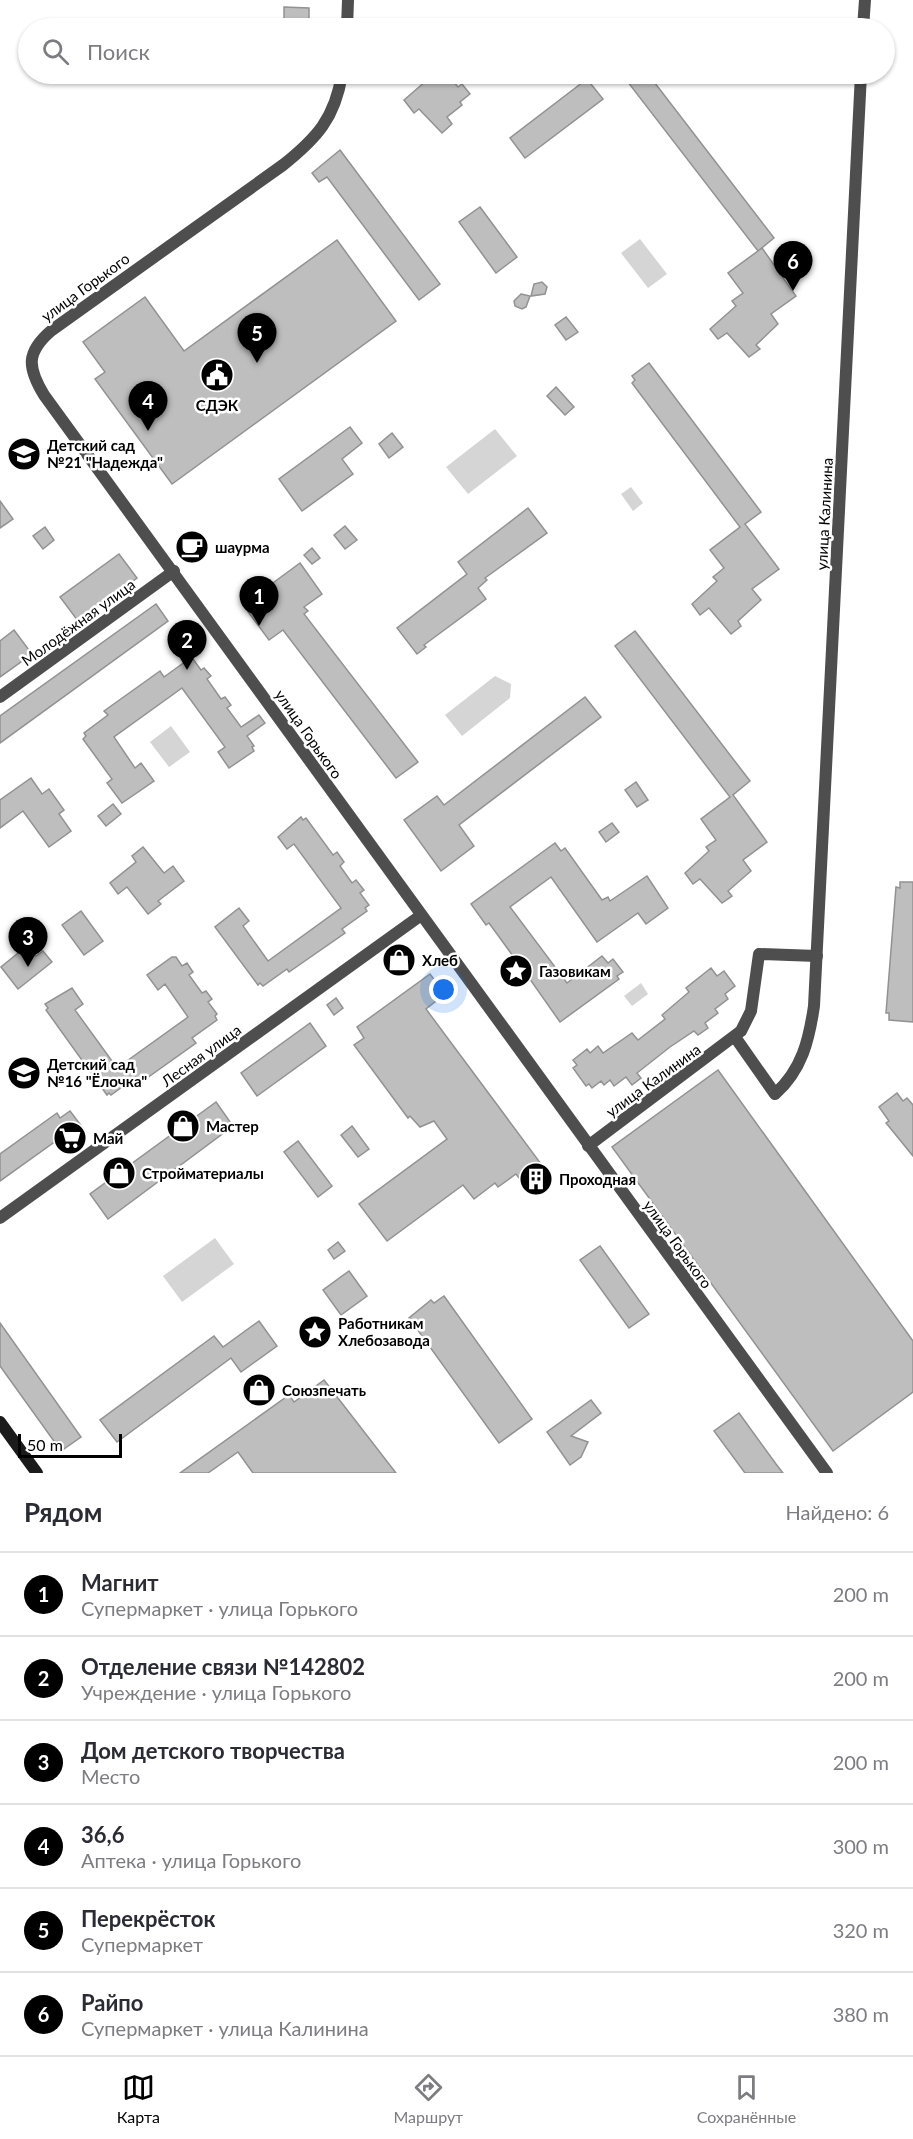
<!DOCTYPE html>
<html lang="ru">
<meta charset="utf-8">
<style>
:root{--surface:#fff;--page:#f7f7f7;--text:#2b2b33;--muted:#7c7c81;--line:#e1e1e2;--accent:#000}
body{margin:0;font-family:Lato,sans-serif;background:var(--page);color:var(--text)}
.scale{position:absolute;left:18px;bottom:15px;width:104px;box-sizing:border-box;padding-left:6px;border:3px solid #000;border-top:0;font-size:16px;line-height:21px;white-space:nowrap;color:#000;-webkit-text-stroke:4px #fff;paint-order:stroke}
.you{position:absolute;left:444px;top:990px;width:21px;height:21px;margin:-15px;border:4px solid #fff;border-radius:50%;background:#1a73e8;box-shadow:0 0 0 9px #1a73e833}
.badge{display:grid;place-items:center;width:39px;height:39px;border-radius:50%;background:var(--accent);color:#fff;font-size:20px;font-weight:700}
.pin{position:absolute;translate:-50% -50px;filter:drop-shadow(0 2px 3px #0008)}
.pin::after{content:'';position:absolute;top:32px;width:21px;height:18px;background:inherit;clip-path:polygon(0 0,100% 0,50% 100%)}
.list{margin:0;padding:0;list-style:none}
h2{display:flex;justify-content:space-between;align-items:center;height:78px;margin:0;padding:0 24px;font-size:26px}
h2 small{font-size:20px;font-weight:400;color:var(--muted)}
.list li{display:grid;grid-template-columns:39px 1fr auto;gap:18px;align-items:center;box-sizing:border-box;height:84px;padding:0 24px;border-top:2px solid var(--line)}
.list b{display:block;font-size:22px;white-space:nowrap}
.list p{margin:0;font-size:20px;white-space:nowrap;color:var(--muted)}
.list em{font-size:20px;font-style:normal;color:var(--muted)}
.icon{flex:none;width:33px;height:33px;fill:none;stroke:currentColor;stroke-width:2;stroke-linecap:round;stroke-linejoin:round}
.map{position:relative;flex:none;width:913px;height:1473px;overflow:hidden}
.search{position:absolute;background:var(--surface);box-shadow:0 2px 4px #0004;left:18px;right:18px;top:18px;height:66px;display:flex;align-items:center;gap:15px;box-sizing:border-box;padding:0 21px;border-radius:33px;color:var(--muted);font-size:22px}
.sheet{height:582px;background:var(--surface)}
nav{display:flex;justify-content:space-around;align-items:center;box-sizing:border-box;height:84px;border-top:2px solid var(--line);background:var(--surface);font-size:16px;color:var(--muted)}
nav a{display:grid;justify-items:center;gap:3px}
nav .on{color:var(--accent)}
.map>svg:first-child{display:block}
</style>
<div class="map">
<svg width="913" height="1473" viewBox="0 0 913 1473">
<rect width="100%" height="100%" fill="#fff"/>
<g fill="#d5d5d5">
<path d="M640,239L667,274L648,288L621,253Z"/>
<path d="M495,429L517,456L468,494L446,467Z"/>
<path d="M631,487L643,503L633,511L621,494Z"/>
<path d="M495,676L511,684L510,698L462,736L445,715Z"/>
<path d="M171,726L190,752L169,767L150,742Z"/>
<path d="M641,983L648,994L632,1006L624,996Z"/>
<path d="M215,1238L234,1264L182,1302L163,1276Z"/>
</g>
<g fill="#bebebe" stroke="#929292" stroke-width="1.5">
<path d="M284,7L309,8V20H284Z"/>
<path d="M434,74H447L458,87L462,84L470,94L460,102L462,105L447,117L452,124L442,133L419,109L414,113L404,100Z"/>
<path d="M636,74H648L774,238L758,251L627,81Z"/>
<path d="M587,79L603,99L525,158L510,138Z"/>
<path d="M340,150L440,284L419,300L327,177L319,182L312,173Z"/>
<path d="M480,207L517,257L496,273L459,222Z"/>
<path d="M337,240L396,321L172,484L95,379L105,372L83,342L145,297L184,351Z"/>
<path d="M762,248L796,296L771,314L778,324L756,345L760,349L749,357L727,333L718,339L710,329L736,306L732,301L743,293L728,273Z"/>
<path d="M542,282L547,287L545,294L531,296L534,284Z"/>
<path d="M521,294L530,296L526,307L522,309L515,306L514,301Z"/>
<path d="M566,317L578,332L566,340L555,325Z"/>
<path d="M649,363L761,512L745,524L779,569L752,589L761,600L738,621L741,626L731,634L709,608L700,615L692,604L717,581L713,577L724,568L710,550L740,527L632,383L635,380L632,376Z"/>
<path d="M556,387L574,407L565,415L547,396Z"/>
<path d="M350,427L362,443L342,459L353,474L302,511L279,479Z"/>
<path d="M392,433L403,447L389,458L379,444Z"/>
<path d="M0,501L13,519L0,528Z"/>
<path d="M528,508L547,533L485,578L487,580L478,588L486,599L424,645L426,647L417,654L397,628L467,574L458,562Z"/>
<path d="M345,526L357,540L345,549L334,535Z"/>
<path d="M45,527L54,540L43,549L33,536Z"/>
<path d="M312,548L320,558L312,564L304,555Z"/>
<path d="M119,554L137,578L78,621L60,597Z"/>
<path d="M300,563L322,594L304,607L308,611L304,614L418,762L396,778L283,630L269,640L243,605Z"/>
<path d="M156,604L168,621L0,743V716Z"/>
<path d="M14,630L32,654L0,677V641Z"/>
<path d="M635,631L750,781L733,795L767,842L743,860L751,871L728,891L732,896L722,903L700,879L693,884L685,873L709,851L706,847L716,840L701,819L730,797L615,646Z"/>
<path d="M189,659H193L201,670L204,668L211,676L207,679L221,699L225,697L231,705L227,708L241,727L259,715L265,723L247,736L254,746L252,747L254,751L229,768L218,752L225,747L182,688L114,737L135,768L141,763L154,781L122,803L107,783L112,779L83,739L86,736L84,733L108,715L104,711L160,671L164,677Z"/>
<path d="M585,697L601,717L459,825L474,846L441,871L404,820L437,796L444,805Z"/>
<path d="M31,778L42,794L49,789L64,810L59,814L71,831L49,847L23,811L0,828V800Z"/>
<path d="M636,782L648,800L637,807L625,790Z"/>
<path d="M113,804L121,814L106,826L98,816Z"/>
<path d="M301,817L303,820L306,818L333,855L337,852L344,862L340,866L352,883L356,880L364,890L360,893L369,905L365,908L367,911L342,929L345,933L289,972L287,969L263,986L260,983L258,985L215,927L239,908L249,921L243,926L268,961L341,908L294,844L287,849L278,837Z"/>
<path d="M612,823L619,832L606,842L599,832Z"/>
<path d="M555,843L561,851L565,848L602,900L608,897L610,901L647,876L668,908L646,924L638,913L597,942L551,877L510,907L567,983L602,956L608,963L613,959L623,972L617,976L619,979L560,1022L520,965L517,967L513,963L510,958L513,956L489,923L486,925L471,904Z"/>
<path d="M143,847L164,873L173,866L184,881L158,901L161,904L148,914L127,887L118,894L110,883L136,862L132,856Z"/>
<path d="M900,882H913V1022L889,1020V1013H886L896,887L900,888Z"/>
<path d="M81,911L103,941L84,955L62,925Z"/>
<path d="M28,945L36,956L43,951L52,962L18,989L1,967Z"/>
<rect x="391" y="955" width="16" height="11"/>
<path d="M172,957H176L182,966L187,963L193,972L189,975L202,993L206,991L212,999L208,1002L217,1014L215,1016L217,1020L192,1038L196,1043L140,1083L136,1077L111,1095L109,1093L107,1095L46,1010L48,1008L45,1004L72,988L83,1004L75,1010L117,1068L188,1017L165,984L158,990L147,975Z"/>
<path d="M711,968L717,976L724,971L735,986L725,994L728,999L715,1009L718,1013L705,1023L708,1028L698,1035L694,1031L670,1047L637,1073L641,1078L632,1085L626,1077L614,1086L610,1080L604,1085L601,1081L592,1088L589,1084L586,1086L573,1068L577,1065L573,1060L587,1049L590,1053L598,1046L603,1053L632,1033L638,1040L665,1019L662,1015L689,992L686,988Z"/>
<path d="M430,974L445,994L426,1009L550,1176L529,1191L516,1174L498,1187L495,1183L474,1199L463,1185L387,1241L359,1204L447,1139L434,1121L420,1127L410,1116L408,1118L354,1045L364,1038L357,1027Z"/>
<path d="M336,998L343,1008L334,1015L327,1005Z"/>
<path d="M310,1023L326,1046L257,1096L241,1073Z"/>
<path d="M718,1070L913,1341V1392L833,1451L612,1147Z"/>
<path d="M897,1093L903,1101L907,1098L913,1105V1156L886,1123L889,1121L879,1107Z"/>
<path d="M216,1102L233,1126L108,1219L90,1194Z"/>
<path d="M70,1111L83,1128L60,1145L56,1141L0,1181V1154L57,1113L60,1118Z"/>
<path d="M352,1126L369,1149L358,1157L341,1135Z"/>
<path d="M298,1141L332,1186L318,1197L284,1152Z"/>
<path d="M338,1242L345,1251L334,1259L328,1250Z"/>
<path d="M600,1246L649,1314L629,1328L580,1260Z"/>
<path d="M349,1271L367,1296L341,1315L323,1290Z"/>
<path d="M444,1296L532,1419L499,1443L409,1318L431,1300L434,1303Z"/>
<path d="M259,1321L277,1346L241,1372L231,1358L117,1442L100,1420L214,1336L223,1347Z"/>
<path d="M0,1323L81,1437L61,1451L0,1366Z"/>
<path d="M324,1380L396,1473H253L238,1452L208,1473H180L289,1395L294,1402Z"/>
<path d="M591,1400L601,1413L571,1436L588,1442L581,1457L570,1465L547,1432Z"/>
<path d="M739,1413L776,1464L783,1473H745L714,1431Z"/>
</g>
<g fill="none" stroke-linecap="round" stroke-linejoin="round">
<g stroke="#4e4e4e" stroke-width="12">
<path d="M863,28L865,0"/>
<path d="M0,697L174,571"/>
<path d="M735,1037L775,1094C802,1070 809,1040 814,1006L861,74"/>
<path d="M588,1146L741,1031L751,1011L759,954L817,956"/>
</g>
<g stroke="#4e4e4e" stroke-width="12">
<path d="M347,28L348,0"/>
<path d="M342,74C335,118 317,138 283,165L52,330C26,352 27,367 44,395L827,1473"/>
<path d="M0,1218L420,916"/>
</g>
<path stroke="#1b1b1b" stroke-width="12" d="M0,1422L37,1473"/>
</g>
<defs>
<symbol id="civic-disc" viewBox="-11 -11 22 22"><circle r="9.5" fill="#000" stroke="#fff"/><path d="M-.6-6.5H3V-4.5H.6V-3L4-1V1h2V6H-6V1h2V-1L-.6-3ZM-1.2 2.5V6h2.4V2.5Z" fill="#fff"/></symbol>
<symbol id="school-disc" viewBox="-11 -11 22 22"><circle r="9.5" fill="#000" stroke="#fff"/><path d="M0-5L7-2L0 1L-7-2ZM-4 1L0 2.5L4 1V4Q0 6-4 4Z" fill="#fff"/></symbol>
<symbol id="cafe-disc" viewBox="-11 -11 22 22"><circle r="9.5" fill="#000" stroke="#fff"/><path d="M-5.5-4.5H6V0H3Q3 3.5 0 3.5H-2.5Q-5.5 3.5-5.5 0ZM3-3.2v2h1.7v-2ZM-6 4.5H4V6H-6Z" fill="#fff"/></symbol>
<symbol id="shop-disc" viewBox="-11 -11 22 22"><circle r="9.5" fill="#000" stroke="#fff"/><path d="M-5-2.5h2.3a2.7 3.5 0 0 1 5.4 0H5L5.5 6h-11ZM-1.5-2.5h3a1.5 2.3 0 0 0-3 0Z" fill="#fff"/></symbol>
<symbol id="sight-disc" viewBox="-11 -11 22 22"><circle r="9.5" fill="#000" stroke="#fff"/><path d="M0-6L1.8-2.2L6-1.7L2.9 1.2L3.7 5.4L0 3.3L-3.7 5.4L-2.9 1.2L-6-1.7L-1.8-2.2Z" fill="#fff"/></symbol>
<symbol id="supermarket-disc" viewBox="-11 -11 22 22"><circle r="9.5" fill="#000" stroke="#fff"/><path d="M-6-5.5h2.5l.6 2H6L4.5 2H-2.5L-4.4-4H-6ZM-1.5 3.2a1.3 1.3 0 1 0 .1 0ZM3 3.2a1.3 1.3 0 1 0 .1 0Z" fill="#fff"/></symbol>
<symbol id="building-disc" viewBox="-11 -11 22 22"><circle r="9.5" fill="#000" stroke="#fff"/><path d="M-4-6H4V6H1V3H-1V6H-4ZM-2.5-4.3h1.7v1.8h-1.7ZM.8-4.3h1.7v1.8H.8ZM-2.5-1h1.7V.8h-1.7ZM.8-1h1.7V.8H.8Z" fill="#fff"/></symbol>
</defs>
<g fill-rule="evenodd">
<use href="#civic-disc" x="198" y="356" width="38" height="38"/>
<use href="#school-disc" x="5" y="435" width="38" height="38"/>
<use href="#cafe-disc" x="173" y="528" width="38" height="38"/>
<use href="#shop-disc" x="380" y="941" width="38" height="38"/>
<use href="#sight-disc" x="497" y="952" width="38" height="38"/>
<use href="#school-disc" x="5" y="1054" width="38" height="38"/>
<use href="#shop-disc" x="164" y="1107" width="38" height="38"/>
<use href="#supermarket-disc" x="51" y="1119" width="38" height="38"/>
<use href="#shop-disc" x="100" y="1154" width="38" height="38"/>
<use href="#building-disc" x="517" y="1160" width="38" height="38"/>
<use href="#sight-disc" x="296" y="1313" width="38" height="38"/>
<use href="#shop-disc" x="240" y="1371" width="38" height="38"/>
</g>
<g text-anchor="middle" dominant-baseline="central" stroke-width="5" stroke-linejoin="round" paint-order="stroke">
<g font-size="15" fill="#000" stroke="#fff">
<text transform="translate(85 287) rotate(-36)">улица Горького</text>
<text transform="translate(824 514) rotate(-87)">улица Калинина</text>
<text transform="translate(78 622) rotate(-36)">Молодёжная улица</text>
<text transform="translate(309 734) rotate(55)">улица Горького</text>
<text transform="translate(201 1055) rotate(-36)">Лесная улица</text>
<text transform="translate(653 1080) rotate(-36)">улица Калинина</text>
<text transform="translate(678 1244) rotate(54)">улица Горького</text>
</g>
<g font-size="15" font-weight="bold" fill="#000" stroke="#fff" text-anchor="start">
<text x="217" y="405" text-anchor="middle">СДЭК</text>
<text x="47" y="445">Детский сад<tspan x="47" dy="17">№21 "Надежда"</tspan></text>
<text x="215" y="547">шаурма</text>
<text x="422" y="960">Хлеб</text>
<text x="539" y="971">Газовикам</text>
<text x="47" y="1064">Детский сад<tspan x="47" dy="17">№16 "Ёлочка"</tspan></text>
<text x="206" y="1126">Мастер</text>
<text x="93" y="1138">Май</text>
<text x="142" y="1173">Стройматериалы</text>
<text x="559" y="1179">Проходная</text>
<text x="338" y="1323">Работникам<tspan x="338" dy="17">Хлебозавода</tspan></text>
<text x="282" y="1390">Союзпечать</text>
</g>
</g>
</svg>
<div class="scale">50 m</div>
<div class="you"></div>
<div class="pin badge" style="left:259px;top:626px">1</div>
<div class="pin badge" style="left:187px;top:670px">2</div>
<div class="pin badge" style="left:28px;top:967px">3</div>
<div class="pin badge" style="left:148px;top:431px">4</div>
<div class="pin badge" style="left:257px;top:363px">5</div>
<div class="pin badge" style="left:793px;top:291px">6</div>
<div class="search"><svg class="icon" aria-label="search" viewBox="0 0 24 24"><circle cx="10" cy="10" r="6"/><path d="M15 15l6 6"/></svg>Поиск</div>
</div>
<section class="sheet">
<h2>Рядом<small>Найдено: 6</small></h2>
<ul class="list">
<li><span class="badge">1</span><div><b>Магнит</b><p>Супермаркет · улица Горького</p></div><em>200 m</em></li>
<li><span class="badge">2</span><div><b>Отделение связи №142802</b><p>Учреждение · улица Горького</p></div><em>200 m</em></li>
<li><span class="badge">3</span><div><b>Дом детского творчества</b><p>Место</p></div><em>200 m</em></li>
<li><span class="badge">4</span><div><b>36,6</b><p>Аптека · улица Горького</p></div><em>300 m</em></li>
<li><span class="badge">5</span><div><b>Перекрёсток</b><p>Супермаркет</p></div><em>320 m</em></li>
<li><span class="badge">6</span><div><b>Райпо</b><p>Супермаркет · улица Калинина</p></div><em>380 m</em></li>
</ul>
</section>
<nav>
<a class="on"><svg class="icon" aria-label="map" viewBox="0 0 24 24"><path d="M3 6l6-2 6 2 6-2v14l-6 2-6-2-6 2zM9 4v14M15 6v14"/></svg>Карта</a>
<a><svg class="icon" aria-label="directions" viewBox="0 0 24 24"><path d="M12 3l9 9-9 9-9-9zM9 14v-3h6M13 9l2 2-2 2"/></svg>Маршрут</a>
<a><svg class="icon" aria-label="saved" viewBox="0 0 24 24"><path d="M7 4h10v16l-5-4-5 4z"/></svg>Сохранённые</a>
</nav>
